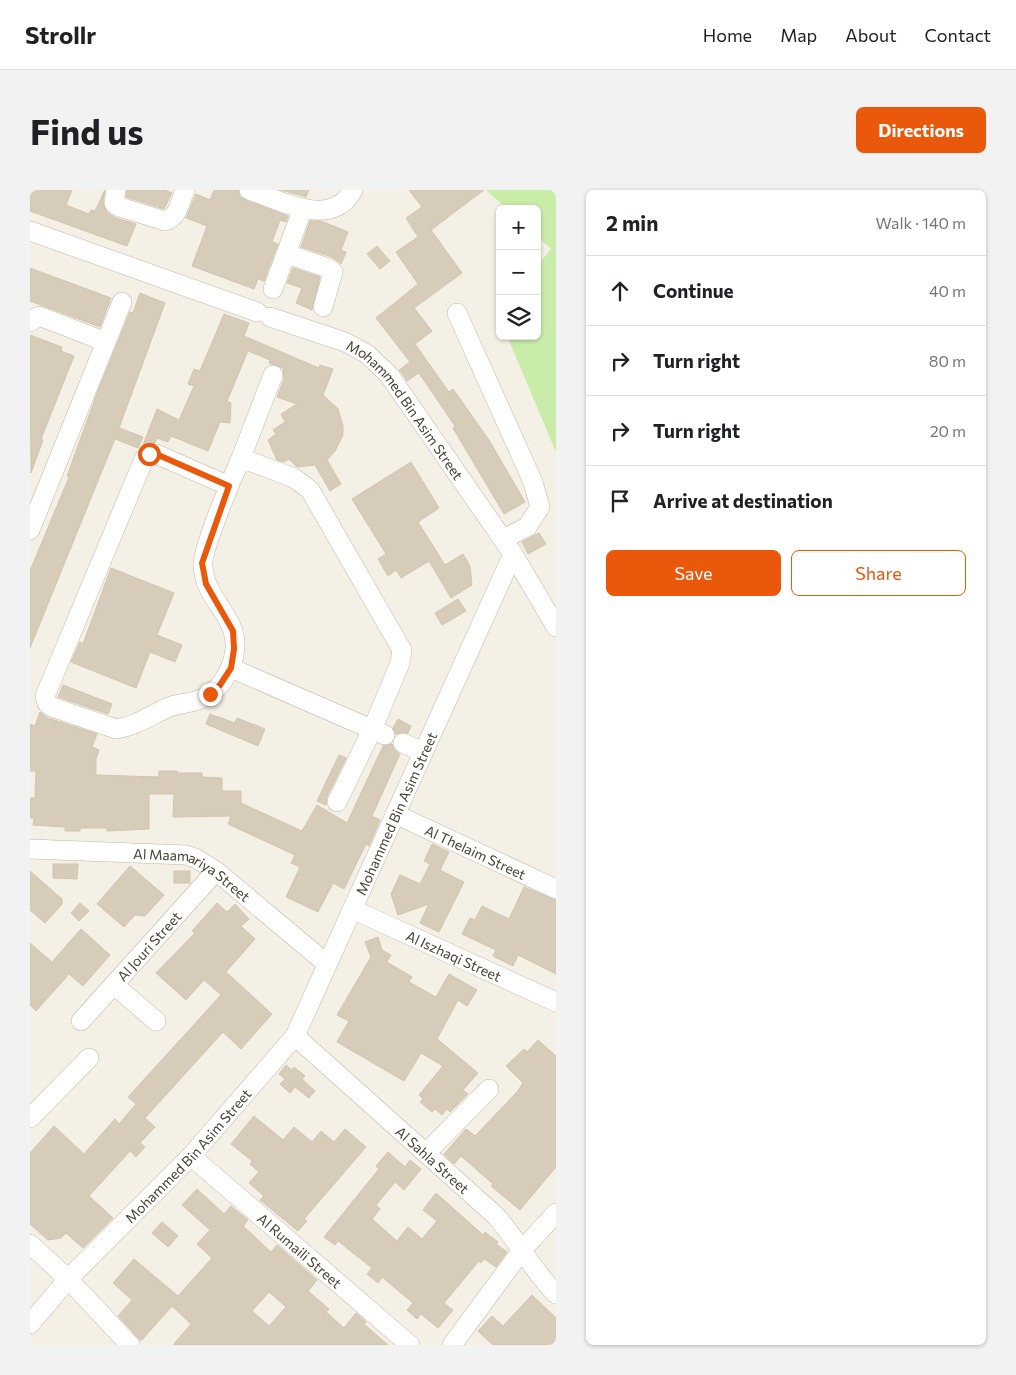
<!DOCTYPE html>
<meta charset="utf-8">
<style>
:root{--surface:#fff;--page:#f2f2f2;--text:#202124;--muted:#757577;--line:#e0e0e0;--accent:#ea580c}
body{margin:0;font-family:Commissioner,sans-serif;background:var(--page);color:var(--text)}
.controls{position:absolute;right:15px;top:15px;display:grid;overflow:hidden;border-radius:8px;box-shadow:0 1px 4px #0004}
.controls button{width:45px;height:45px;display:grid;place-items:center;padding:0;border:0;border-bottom:1px solid var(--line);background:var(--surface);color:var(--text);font:25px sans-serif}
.stop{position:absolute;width:15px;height:15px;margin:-11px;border:4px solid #ea580c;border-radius:50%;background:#fff}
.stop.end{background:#ea580c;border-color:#fff;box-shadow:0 1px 5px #0008}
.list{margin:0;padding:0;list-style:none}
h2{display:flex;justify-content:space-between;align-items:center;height:65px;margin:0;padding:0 20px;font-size:21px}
h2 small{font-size:16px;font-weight:400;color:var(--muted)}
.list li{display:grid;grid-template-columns:32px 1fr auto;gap:15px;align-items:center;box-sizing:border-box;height:70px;padding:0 20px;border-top:1px solid var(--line)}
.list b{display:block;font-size:19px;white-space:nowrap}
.list em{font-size:16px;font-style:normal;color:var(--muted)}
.actions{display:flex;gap:10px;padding:15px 20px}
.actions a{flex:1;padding:11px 0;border:1px solid var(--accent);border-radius:8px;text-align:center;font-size:18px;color:var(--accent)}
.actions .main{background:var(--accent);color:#fff}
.icon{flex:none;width:28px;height:28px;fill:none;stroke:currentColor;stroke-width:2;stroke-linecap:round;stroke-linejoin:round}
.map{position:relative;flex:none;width:526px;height:1155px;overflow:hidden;border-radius:8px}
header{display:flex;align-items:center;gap:30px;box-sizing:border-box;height:70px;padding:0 25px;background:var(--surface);border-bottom:1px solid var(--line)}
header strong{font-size:24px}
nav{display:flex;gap:28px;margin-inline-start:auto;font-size:18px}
.intro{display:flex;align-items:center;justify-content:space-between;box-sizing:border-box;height:120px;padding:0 30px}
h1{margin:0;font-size:35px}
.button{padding:12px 22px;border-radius:8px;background:var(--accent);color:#fff;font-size:18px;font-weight:700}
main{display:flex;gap:30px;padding:0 30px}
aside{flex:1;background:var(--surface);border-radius:8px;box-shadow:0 1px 4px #0004}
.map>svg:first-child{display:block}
</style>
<header>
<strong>Strollr</strong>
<nav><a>Home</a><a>Map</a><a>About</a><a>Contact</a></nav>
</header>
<div class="intro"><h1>Find us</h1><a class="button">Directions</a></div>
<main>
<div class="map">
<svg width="526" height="1155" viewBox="0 0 526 1155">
<rect width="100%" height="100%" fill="#f4f0e5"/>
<path fill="#caeca9" d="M456,0H526V262L477,146H507V76L521,59L507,46V19H477Z"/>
<g fill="#d6ccb9" stroke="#d2c5ac" fill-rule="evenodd">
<path d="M0,0H42L36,15L59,24L61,20L65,21L75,0L73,12L77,22L86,28L106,34L97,56L0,21Z"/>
<path d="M97,0H134L142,3L134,19L96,7Z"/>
<path d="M184,0H208L210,7L215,10L258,26L256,32L250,30L242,52L248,54L234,91L228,89L224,99L162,76L177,36L156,28L166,4L180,10Z"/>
<path d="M251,0H279L276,7Z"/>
<path d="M379,0H454L401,40L432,83L384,118L402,141L385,154L419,202L423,199L459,250L495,312L474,324L423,238L425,236L389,183L377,191L371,182L369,180L380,172L346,128L388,94L366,62L388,47L376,28L392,17Z"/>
<path d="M280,31H291L318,42L311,60L316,62L311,74L302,67L271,57Z"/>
<path d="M347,56L360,71L350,79L337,64Z"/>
<path d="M0,78L81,108L70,137L0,111Z"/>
<path d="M263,78L290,87L282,120L266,113L272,98L257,93Z"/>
<path d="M110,103L135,113L89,238L113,247L108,258L85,249L0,458V381L39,287L37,286L68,201L100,122L103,123Z"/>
<path d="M194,124L219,133L214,146L289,178L290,175L303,179L293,205L308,219L313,236V245L305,261L297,270L311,294L300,301L285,275L267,277L259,269L254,272L247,270L238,250L246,244L243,240L255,232L251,224L267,214L247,207L254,189L253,178L239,173L240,170L218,161L197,211L201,213L200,233L190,232L178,261L141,246L138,252L127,248L125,253L113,255L127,219L149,230L164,196L158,194L164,179L170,181Z"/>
<path d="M0,145L32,157L31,161L44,166L11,249L13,250L1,283Z"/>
<path d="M381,272L409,318L388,332L415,375L433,364L440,376L442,395L421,408L399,371L371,388L366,380L358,386L348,369L356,364L322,309Z"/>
<path d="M509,343L516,354L498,364L492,352Z"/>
<path d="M81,378L144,403L127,445L152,455L145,472L120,462L106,498L41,472L50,452L53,454Z"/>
<path d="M428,409L436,421L412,435L405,423Z"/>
<path d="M33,495L82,514L78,524L28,507Z"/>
<path d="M10,522L18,528L67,544L62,557L69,560L66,569V585L129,587V581H147V583H172V587L192,588V601H211V613L272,641L287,615L317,633L353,556L362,554L364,560L370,564L342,626L350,630L339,656L336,654L314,699L303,693L288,722L256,707L270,677L261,673L265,665L198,634L201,626L143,627L144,604H119V639L77,641V638H50V641H35V637L3,635L4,628H0V608H5L6,581H0V534L5,536Z"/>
<path d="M180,524L205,533L207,528L235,539L228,556L176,534Z"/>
<path d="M368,529L381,536L378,543L366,544L363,538Z"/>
<path d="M309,565L316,568L297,607L296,615L287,611Z"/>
<path d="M402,654L419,662L410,680L434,692L409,742L390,733L399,714L368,725L361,704L370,685L390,694L400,674L394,671Z"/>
<path d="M23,674H48L47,689L23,688Z"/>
<path d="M100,676L134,705L115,726L105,725L94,737L67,714Z"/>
<path d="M0,681L32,709V714L15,733L0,720Z"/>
<rect x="144" y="681" width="16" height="12"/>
<path d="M494,697L526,710V784L488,765L483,776L463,766L466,760L432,744L440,728L445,730L452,716L479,729Z"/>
<path d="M50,713L59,721L49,731L41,723Z"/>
<path d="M187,713L197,722L205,714L219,729L211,736L225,749L196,782L242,824L211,859L193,842L115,928L125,937L110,953L115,957L106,967L100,961L59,1006L83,1028L53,1058L36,1043L31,1048L18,1050L0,1034V963L24,936L54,964L85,929L89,934L106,914L98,907L191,805L174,790L156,810L126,783L165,743L162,741Z"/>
<path d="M51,739L80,765L53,796L39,784L6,821L0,815V753L22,772Z"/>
<path d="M348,747L352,760L361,765L357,772L382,787L379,792L406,807L419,784L447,800L437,816L428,810L407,849L448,883L433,900L438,904L420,922L417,919L412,925L405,919L402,922L390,912L393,909L389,905L413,876L391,863L374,891L307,852L319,831L307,825L341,767L335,752Z"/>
<path d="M508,850L526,866V977L490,1020L461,996L463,994L431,966L424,974L414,964L436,939L445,946L487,902L493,893L476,876L494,859L497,862Z"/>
<path d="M256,875L262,880L264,877L275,886L272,889L285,901L279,908L265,897L260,903L250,894L255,889L249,884Z"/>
<path d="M224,926L253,950L264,937L282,952L291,941L304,952L315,939L336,957L274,1029L277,1031L268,1041L230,1010L234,1006L219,993L229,982L220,974L222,971L201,954Z"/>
<path d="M358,962L375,977L380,970L391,979L374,1000L365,992L346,1015L350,1019L342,1029L367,1051L378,1037L392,1049L407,1031L393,1020L406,1003L453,1045L455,1042L468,1052L466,1054L477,1062L466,1077L454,1069L451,1073L449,1071L414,1113L423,1120L408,1138L391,1124L387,1129L377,1120L383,1113L352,1087L348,1093L337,1084L342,1078L308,1051L305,1055L294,1047L349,979L346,976Z"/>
<path d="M167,999L194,1024L201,1016L218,1030L213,1036L241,1062L247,1055L287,1090L278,1101L299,1119L296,1122L314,1138L326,1123L336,1132L334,1134L358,1155H143L161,1134L142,1116L111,1151L88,1126L102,1110L83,1093L104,1069L148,1106L182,1068L167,1054L180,1040L152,1015ZM239,1102L256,1117L239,1136L222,1121Z"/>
<path d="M132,1032L148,1046L138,1057L122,1043Z"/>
<path d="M502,1105L526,1128V1155H463L448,1141L462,1126L473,1136Z"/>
</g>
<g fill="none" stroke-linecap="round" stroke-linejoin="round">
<defs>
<g id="minor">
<path d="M86,0L84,13L90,17L135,31C148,28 150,12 155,0"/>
<path d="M219,0C250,10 302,40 323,0"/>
<path d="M0,41L227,122"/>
<path d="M257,64L298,78L303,82L293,117"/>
<path d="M243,99L273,18"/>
<path d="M427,123L503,292L510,317L497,337L473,349"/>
<path id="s1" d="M240,127L315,152L337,164L359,185L483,364L526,437"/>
<path d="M0,132L9,126L76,152L0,340"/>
<path d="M76,152L92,112"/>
<path d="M211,268L243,185"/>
<path d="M199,296L126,264H119L114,269L15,506L17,513L22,517L86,539C106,536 121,525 139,517C149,513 158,514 168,510C194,502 211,466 203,441C195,417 175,405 173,376C171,361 203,286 211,268L264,288L280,300L372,460L370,473L342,540L307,612"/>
<path d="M201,478L355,545"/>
<path d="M373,553L393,562"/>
<path id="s2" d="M365,624L526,699"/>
<path id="s3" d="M0,659L156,665L165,668L186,681L297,774"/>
<path id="s4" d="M322,719L526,812"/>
<path d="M84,795L126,831"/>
<path id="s5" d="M51,831L186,681"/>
<path id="s6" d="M265,846L466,1026C488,1051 503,1081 526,1104"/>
<path d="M0,928L59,868"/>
<path d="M396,963L459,899"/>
<path id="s7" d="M161,966L380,1155"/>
<path d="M0,1054L38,1089L100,1155"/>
<path id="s8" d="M0,1134L38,1089L161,966L265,846L483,364"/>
<path d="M422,1155L493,1059L526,1023"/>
</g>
</defs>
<use href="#minor" stroke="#c0b8a6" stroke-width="20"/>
<use href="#minor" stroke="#fff" stroke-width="19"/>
</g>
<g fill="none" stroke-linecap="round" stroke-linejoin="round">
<path stroke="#ea580c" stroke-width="6" d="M119,264H126L199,296L172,373L176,394L203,441L204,459L201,478L190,495L180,504"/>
</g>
<g text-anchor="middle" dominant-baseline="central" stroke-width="4.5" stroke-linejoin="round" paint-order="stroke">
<g font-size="14" fill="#474034" stroke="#fff">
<text stroke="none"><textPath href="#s1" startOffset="171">Mohammed Bin Asim Street</textPath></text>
<text stroke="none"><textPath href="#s8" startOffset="636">Mohammed Bin Asim Street</textPath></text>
<text stroke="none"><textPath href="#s2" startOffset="89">Al Thelaim Street</textPath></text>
<text stroke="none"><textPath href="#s3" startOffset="168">Al Maamariya Street</textPath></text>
<text stroke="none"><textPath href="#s5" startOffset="101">Al Jouri Street</textPath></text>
<text stroke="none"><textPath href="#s4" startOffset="112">Al Iszhaqi Street</textPath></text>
<text stroke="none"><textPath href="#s8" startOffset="231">Mohammed Bin Asim Street</textPath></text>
<text stroke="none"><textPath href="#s6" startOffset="185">Al Sahla Street</textPath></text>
<text stroke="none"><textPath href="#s7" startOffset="144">Al Rumaili Street</textPath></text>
</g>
</g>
</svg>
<div class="controls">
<button>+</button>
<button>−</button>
<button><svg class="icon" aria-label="layers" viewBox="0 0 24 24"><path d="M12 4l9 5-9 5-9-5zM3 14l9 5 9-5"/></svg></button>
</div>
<div class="stop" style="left:119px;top:264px"></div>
<div class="stop end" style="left:180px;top:504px"></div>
</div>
<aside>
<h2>2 min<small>Walk · 140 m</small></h2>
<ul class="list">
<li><svg class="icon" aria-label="ahead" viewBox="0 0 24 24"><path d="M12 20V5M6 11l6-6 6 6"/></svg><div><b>Continue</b></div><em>40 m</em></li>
<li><svg class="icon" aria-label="right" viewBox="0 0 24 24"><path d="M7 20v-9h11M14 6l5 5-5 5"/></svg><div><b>Turn right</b></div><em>80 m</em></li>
<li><svg class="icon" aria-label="right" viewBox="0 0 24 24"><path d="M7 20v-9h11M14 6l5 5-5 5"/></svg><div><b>Turn right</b></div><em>20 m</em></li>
<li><svg class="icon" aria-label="arrive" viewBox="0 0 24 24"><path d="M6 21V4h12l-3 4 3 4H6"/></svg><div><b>Arrive at destination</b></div></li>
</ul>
<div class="actions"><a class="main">Save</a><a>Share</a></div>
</aside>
</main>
